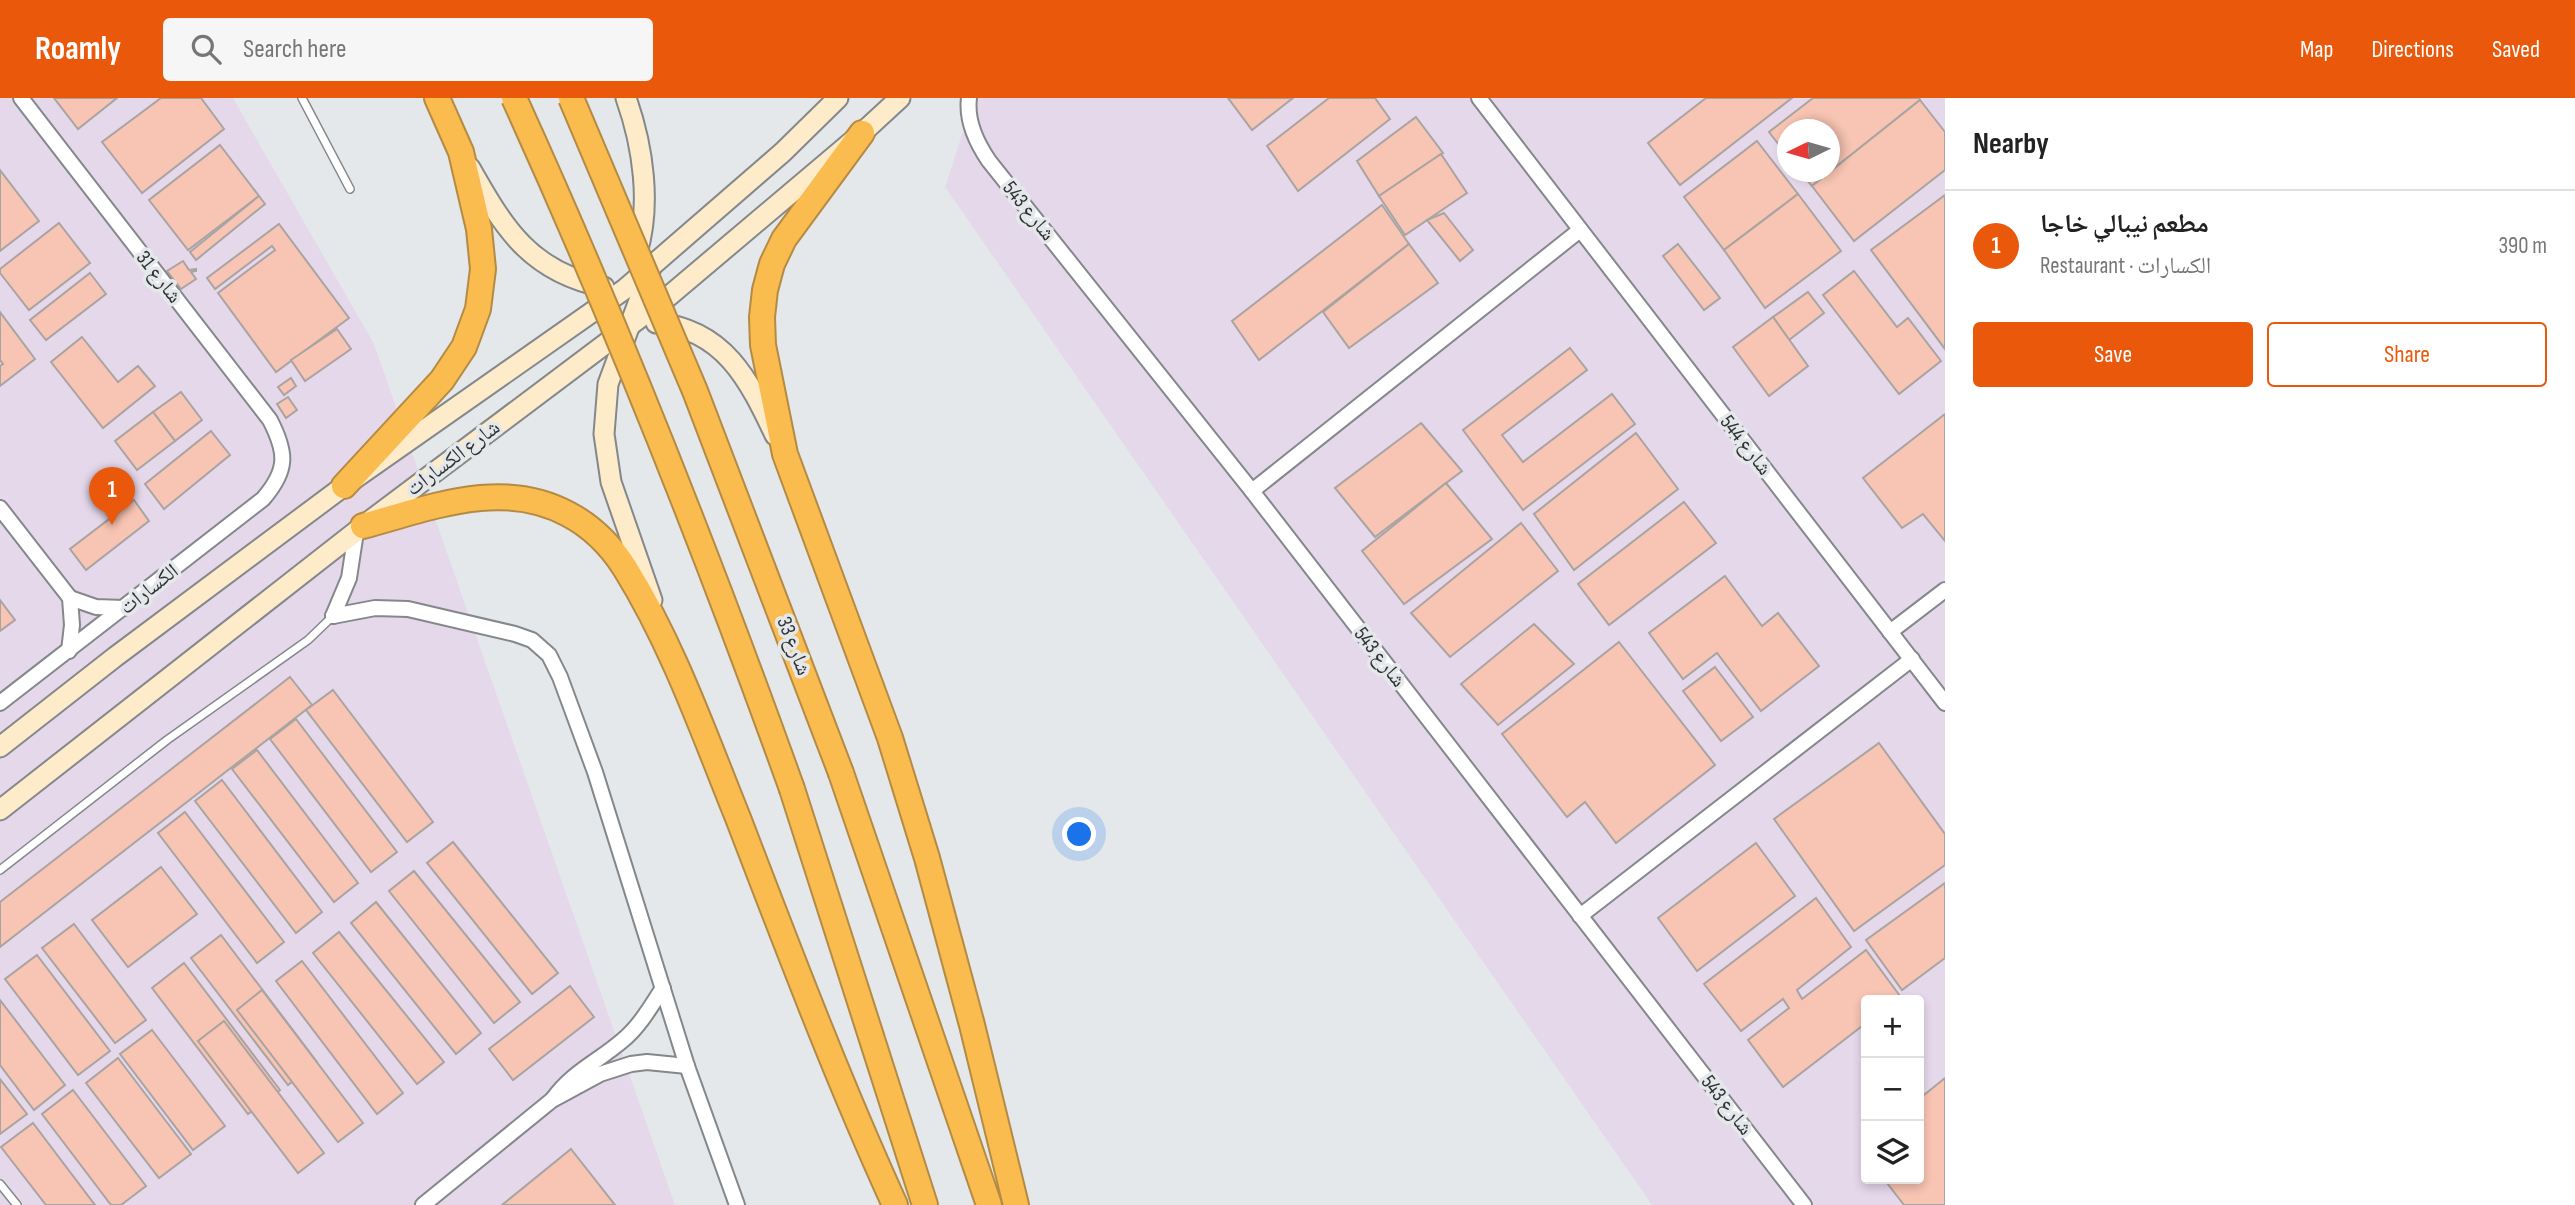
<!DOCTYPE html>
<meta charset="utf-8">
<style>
:root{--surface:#fff;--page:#f6f6f6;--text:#222;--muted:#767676;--line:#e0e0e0;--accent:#ea580c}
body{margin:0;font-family:"Sofia Sans Condensed","Noto Naskh Arabic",sans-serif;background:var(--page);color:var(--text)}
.controls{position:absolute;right:21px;bottom:21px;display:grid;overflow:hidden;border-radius:7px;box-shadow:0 4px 10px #0003}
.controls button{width:63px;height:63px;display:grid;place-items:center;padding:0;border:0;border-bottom:2px solid var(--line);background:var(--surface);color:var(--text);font:35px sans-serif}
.compass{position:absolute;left:1777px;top:21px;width:63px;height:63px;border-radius:50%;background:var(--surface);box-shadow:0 4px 10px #0003;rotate:265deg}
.you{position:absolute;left:1080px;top:737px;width:24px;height:24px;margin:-18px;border:5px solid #fff;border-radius:50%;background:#1a73e8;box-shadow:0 0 0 10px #1a73e833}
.badge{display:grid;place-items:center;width:46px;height:46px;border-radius:50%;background:var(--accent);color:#fff;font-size:23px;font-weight:700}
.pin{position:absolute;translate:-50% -58px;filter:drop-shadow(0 2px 4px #0008)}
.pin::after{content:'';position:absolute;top:37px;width:24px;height:21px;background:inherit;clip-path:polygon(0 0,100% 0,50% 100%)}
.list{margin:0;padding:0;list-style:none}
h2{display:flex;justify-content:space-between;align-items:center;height:91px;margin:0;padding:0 28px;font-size:30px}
h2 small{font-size:23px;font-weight:400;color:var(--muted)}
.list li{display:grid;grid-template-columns:46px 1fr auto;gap:21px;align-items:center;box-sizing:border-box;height:112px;padding:0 28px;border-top:2px solid var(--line)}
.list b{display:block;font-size:26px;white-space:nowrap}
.list p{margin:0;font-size:23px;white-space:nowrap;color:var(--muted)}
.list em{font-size:23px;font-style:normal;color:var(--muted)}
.actions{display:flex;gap:14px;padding:21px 28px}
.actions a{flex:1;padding:16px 0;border:2px solid var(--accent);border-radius:7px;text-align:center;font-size:24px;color:var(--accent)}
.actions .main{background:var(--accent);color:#fff}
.icon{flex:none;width:38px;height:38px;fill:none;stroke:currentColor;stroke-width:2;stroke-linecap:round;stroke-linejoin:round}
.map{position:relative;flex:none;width:1945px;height:1107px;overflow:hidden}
header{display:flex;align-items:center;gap:42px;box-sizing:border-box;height:98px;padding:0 35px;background:var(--accent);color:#fff}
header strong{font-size:33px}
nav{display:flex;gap:38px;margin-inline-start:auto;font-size:24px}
.search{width:490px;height:63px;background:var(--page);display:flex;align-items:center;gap:18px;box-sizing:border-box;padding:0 24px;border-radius:7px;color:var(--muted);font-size:26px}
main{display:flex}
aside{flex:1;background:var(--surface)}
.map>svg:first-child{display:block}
</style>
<header>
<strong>Roamly</strong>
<div class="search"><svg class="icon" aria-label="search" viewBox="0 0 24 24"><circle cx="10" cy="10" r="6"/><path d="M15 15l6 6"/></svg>Search here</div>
<nav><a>Map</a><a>Directions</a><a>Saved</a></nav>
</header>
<main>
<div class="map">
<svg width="1945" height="1107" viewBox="0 0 1945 1107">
<rect width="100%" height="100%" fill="#e4e8eb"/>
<g fill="#e6d8eb" fill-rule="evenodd">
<path d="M0,0H233L374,246L675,1107H0Z"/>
<path d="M974,0H1945V1107H1652L945,89ZM1787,32H1829V74H1787ZM1866,902H1919V1081H1866Z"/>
</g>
<g fill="#f8c4b3" stroke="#a9a4a2" stroke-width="2">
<path d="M54,0H117L78,31Z"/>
<path d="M161,0H201L224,31L142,95L102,44Z"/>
<path d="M1228,0H1293L1252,32Z"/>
<path d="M1329,0H1375L1390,21L1298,93L1267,48Z"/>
<path d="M1706,0H1792L1680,87L1648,45Z"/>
<path d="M1813,0H1919L1920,2L1812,88L1800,74H1829V32H1787V57L1769,34Z"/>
<path d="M1920,2L1945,34V72L1854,143L1812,88Z"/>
<path d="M1416,19L1443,55L1379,98L1357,63Z"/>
<path d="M1757,43L1798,96L1724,152L1684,99Z"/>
<path d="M220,47L259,98L188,152L149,102Z"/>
<path d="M1441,56L1467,95L1405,137L1379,98Z"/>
<path d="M0,72L39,123L0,153Z"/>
<path d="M1798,96L1841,153L1765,210L1724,152Z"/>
<path d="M1945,97V251L1871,152Z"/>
<path d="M259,98L265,106L196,162L190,154Z"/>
<path d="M1382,107L1409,146L1259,262L1232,223Z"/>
<path d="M1444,115L1473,152L1460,163L1427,122Z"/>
<path d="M59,125L90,165L29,212L0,175V171Z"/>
<path d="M279,126L349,220L276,274L218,195L275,152L272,148L215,191L207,180Z"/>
<path d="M1409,146L1438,185L1349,250L1323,214Z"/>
<path d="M1678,146L1720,200L1704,212L1663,158Z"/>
<path d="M183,163L189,172L196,171V173L191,174L196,181L181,191L167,173Z"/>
<path d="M1854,173L1897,229L1908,220L1941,263L1899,296L1823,197Z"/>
<path d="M90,175L106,196L46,242L30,222Z"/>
<path d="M1808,194L1824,215L1789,242L1773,219Z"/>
<path d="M0,214L35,261L0,288V268L3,266L0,262Z"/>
<path d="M1773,219L1808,268L1769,298L1733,249Z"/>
<path d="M337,231L351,251L305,283L291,262Z"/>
<path d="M82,239L118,284L138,268L155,288L103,330L51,264Z"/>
<path d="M1570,250L1587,272L1502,337L1523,364L1612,296L1635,326L1523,412L1463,332Z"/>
<path d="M291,280L296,288L284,297L278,289Z"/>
<path d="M181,294L202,322L175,343L153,314Z"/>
<path d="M288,299L297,312L286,320L277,306Z"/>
<path d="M153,314L175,343L137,372L115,343Z"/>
<path d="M1945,316V443L1923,416L1902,430L1863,380Z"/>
<path d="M1421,325L1462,373L1375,439L1335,390Z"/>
<path d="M211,333L230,357L164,411L145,386Z"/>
<path d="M1636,335L1678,391L1574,472L1534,416Z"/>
<path d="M1446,385L1492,441L1404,506L1362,453Z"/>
<path d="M134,402L149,423L86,472L70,451Z"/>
<path d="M1684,404L1716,445L1609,527L1578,486Z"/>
<path d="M1521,425L1558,473L1450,559L1411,515Z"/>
<path d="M1725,478L1762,528L1778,515L1819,568L1761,613L1717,555L1683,581L1649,535Z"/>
<path d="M0,502L15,522L0,533Z"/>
<path d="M1534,526L1574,566L1498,627L1461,586Z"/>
<path d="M1619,544L1715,667L1616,745L1585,704L1567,719L1502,636Z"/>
<path d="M1715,569L1753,619L1721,643L1683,593Z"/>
<path d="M290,579L312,607L0,849V804Z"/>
<path d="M333,592L433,724L407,744L306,612Z"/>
<path d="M296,621L397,754L371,774L270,641Z"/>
<path d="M1879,645L1945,736V767L1854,833L1774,721Z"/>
<path d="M257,652L358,785L334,804L232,671Z"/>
<path d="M222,682L322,814L296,835L195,703Z"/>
<path d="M185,714L284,844L257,865L158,735Z"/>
<path d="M453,744L558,875L532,896L427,765Z"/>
<path d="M1756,745L1795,798L1697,873L1658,820Z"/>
<path d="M161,769L197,816L128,869L92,822Z"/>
<path d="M414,773L520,904L494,925L389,793Z"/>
<path d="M1945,785V860L1902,892L1866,842Z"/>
<path d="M1816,800L1851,849L1797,892L1802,901L1866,852L1900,898L1895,902H1866V925L1783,989L1748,942L1789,910L1783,901L1741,933L1704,886Z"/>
<path d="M376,804L481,935L456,956L351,825Z"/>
<path d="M74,826L146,922L115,945L42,850Z"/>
<path d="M339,834L444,964L417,986L313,855Z"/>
<path d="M221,837L317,964L288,987L191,860Z"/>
<path d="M37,857L110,953L78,977L5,881Z"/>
<path d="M302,863L403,995L377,1016L276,883Z"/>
<path d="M184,865L280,992L248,1016L152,890Z"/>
<path d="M570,888L594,919L513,982L489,951Z"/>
<path d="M262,892L363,1025L338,1044L237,912Z"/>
<path d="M0,902L65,987L34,1012L0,967Z"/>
<path d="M224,923L324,1055L298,1075L198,943Z"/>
<path d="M152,932L225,1028L193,1052L120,956Z"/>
<path d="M118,960L191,1056L159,1080L86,985Z"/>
<path d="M1945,980V1107H1904L1884,1081H1919V1001Z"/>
<path d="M0,981L27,1016L0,1036Z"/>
<path d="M73,992L146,1088L121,1107H111L42,1016Z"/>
<path d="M33,1025L95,1107H46L1,1049Z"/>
<path d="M571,1051L615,1107H502Z"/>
</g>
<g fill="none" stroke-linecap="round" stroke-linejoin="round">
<defs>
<g id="lane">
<path d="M302,0L350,91"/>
<path d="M0,772L167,642L308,542L333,518"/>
<path d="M0,1086L17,1107"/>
</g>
<g id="street">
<path d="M969,0C966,23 976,44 989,63L1252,393L1804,1107"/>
<path d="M1479,0L1945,605"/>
<path d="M1252,393L1580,132"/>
<path d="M0,410L70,500L72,527L69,553"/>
<path d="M70,500L96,509L124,510"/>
<path d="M333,518L375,510L408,511L515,536L532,542L549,557L560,579L595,674L687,968L737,1107"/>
<path d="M333,518L349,480L356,434"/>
<path d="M1890,534L1945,492"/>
<path d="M0,605L263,401C288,372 287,355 270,322L21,0"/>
<path d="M1580,818L1912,561"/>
<path d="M553,1001C572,974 599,963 623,942C640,928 651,908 663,890"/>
<path d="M423,1107L552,1002L600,976L631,966L647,964L687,968"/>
</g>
<g id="secondary">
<path d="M626,0C643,48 652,108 636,158"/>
<path d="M470,70C504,130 530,174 604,189"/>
<path d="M650,173L608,286L604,336L611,384L652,502"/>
<path d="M656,225C724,231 749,282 775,337"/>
<path d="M0,649L115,559L344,388L625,191L783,54L838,0"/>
<path d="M0,712L363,428L669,198L862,35L900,0"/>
</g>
<g id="highway">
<path d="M862,35L784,141L772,166L765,192L762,219L763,247L785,356L890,640L927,760L972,927L1016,1107"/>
<path d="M344,388L442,282L464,249L478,211L483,171L479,131L461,54L437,0"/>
<path d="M363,428C430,410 502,380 568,416C591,428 611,448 625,470C673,547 704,636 738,720C788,850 837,980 895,1107"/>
<path d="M841,675L989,1107"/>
<path d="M792,691L925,1107"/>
</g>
</defs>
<use href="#lane" stroke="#84888b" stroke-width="10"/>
<use href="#street" stroke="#84888b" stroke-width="18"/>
<use href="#secondary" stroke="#84888b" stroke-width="23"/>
<use href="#highway" stroke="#b38b45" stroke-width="28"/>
<use href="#lane" stroke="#fff" stroke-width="7"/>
<use href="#street" stroke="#fff" stroke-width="14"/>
<use href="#secondary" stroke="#feebca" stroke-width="19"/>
<use href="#highway" stroke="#fabb4f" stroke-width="24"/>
<defs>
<g id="highway-bridge">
<path d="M514,0C617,226 708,457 792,691"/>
<path d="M571,0L695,293L841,675"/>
</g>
</defs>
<use href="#highway-bridge" stroke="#b38b45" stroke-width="28" stroke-linecap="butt"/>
<use href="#highway-bridge" stroke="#fabb4f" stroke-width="24"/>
</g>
<g text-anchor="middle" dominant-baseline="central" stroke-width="7" stroke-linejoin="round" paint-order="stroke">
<g font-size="21" fill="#303133" stroke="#e4e8eb">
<text transform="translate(1029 113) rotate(51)">شارع 543</text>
<text transform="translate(159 179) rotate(52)">شارع 31</text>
<text transform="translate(1746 347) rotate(52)">شارع 544</text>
<text transform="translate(453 360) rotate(-37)">شارع الكسارات</text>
<text transform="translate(149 491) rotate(-38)">الكسارات</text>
<text transform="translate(794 548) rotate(69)">شارع 33</text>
<text transform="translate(1380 559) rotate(52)">شارع 543</text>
<text transform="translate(1727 1007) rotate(52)">شارع 543</text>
</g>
</g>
</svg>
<div class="controls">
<button>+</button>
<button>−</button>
<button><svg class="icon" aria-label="layers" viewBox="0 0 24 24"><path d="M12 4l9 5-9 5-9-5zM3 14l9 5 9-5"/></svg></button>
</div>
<svg class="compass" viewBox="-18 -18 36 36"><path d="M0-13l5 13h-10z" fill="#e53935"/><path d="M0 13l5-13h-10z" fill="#767676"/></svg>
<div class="you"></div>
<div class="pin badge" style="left:112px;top:427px">1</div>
</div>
<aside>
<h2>Nearby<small></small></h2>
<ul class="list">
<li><span class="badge">1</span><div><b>مطعم نيبالي خاجا</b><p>Restaurant · الكسارات</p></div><em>390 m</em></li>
</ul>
<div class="actions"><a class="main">Save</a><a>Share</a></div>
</aside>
</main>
